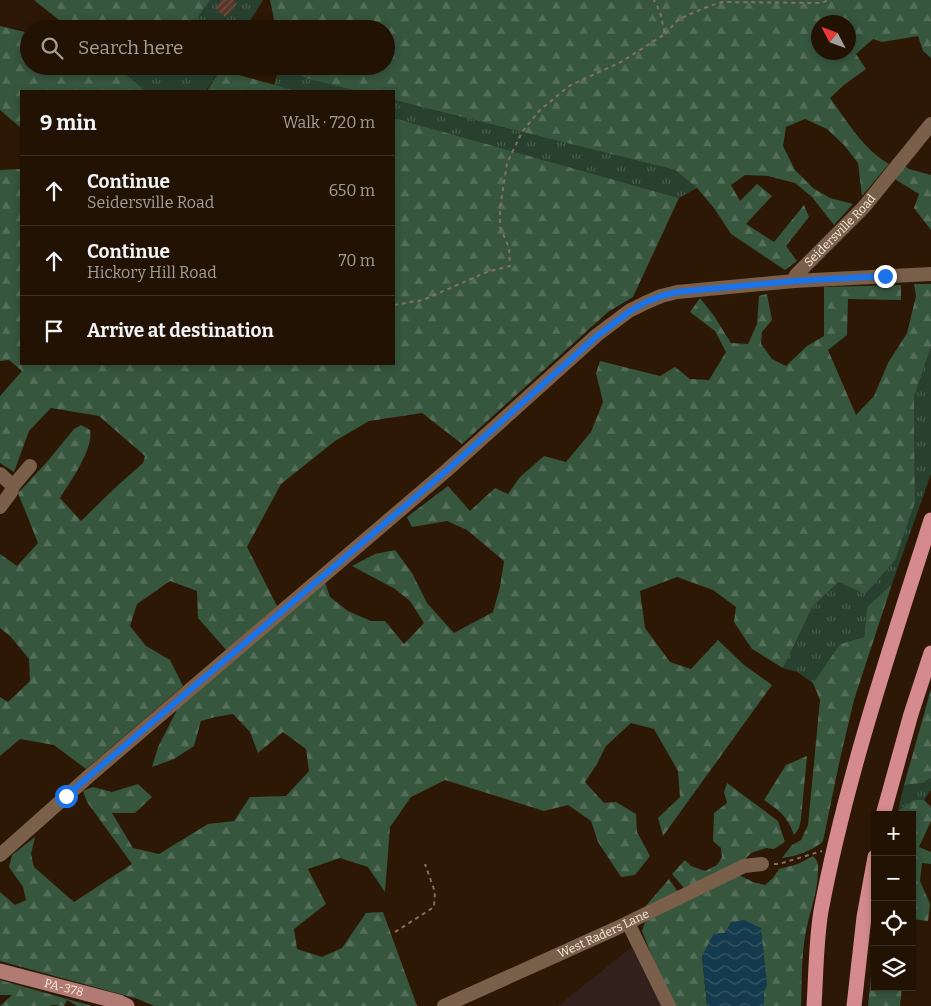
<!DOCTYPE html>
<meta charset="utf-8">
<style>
:root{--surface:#221204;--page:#2e2013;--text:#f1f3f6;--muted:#a29e9a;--line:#3f3226}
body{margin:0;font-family:Bitter,serif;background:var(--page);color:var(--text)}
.controls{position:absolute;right:15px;bottom:15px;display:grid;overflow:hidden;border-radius:0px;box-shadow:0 2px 8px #0003}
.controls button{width:45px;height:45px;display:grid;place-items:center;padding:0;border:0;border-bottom:1px solid var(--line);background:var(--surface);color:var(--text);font:25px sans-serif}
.compass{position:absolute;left:811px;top:15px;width:45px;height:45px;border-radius:50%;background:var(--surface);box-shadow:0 2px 8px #0003;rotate:311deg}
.stop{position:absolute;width:15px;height:15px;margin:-11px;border:4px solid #1a73e8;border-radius:50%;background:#fff}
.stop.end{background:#1a73e8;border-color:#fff;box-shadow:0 1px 5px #0008}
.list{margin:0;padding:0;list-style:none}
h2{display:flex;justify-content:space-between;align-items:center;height:65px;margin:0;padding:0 20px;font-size:21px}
h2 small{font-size:16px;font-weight:400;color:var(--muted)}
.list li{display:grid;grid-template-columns:32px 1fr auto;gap:15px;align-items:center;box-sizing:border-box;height:70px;padding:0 20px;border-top:1px solid var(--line)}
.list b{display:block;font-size:19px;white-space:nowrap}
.list p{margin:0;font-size:16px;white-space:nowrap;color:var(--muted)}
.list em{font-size:16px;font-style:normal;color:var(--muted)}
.icon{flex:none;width:28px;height:28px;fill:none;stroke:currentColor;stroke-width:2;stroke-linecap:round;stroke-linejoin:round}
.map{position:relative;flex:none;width:931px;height:1006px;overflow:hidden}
.search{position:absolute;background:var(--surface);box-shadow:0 2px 8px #0003;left:20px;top:20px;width:375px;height:55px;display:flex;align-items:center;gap:12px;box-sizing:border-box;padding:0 18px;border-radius:28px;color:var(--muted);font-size:19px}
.panel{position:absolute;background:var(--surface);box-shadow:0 2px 8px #0003;left:20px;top:90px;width:375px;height:275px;border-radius:0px}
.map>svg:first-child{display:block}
</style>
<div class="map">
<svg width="931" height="1006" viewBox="0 0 931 1006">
<defs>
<pattern id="grass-tufts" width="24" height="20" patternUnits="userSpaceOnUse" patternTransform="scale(1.25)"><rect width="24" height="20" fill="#28412e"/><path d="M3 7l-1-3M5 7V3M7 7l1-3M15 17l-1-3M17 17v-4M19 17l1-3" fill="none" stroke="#485d4c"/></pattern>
<pattern id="forest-firs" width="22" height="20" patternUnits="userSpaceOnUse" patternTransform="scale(1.25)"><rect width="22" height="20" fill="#36563e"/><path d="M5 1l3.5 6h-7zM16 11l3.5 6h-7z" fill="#546e59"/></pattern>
<pattern id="water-waves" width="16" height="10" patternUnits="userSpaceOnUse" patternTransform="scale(1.25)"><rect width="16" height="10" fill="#143a4d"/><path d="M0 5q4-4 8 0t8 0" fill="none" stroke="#375766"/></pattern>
<pattern id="building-hatch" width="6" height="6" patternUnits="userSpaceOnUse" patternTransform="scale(1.25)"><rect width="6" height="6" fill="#583627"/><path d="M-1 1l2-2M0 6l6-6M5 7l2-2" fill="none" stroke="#715346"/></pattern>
</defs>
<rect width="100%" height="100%" fill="#2d1805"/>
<path fill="#32201c" d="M633,946L653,959L676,1006H558Z"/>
<g fill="url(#grass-tufts)">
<path d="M34,0H263L245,29H70Z"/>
<path d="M116,66H222L206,91H146Z"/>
<path d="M280,66H292L304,78L357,91H297L274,85Z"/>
<path d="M394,100L675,170L697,188L679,198L394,118Z"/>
<path d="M931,347V474L892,584L867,607L864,637L840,644L813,683L797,672L783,668L813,606L839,582L915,502L914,397Z"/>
<path d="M931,778V790L924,800H914L898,811L904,785L923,783Z"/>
</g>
<g fill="url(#forest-firs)" fill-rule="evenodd">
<path d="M34,0H210L189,29H78L67,26Z"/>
<path d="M270,0H931V58L923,51L918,36L882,42L873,39L856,54L866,69L844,85L830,98C847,121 863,149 889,164L862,196L858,163L844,145L827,129L805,119L786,127L783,146L795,170L813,188L830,198L853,204L834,225L812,197L795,183L768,176L745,175L731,185L740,201L757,184L772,196L746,224L774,242L804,205L809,217L786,246L797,261L785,270L731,234L714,208L697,188L675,170L394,100V91H357L304,78L292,66H386V29H276ZM818,22H848V52H818Z"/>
<path d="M0,26L29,33V66H116L146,91H21V128L0,110Z"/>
<path d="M220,70L297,91H207Z"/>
<path d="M394,118L679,198L633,297L608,312L462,444L422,413L369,421L335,441L281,484L247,547L277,606L227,651L198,618L197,591L170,581L137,604L130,626L146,646L170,660L183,686L86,769L54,745L20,739L0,756V697L8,702L30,681L29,659L11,637L0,628V554L17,566L38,543L18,493L46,463L74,429L81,425L90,430C94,449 70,482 60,498L81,521L116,487L143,463L145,456L99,416L51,408L29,431L14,472L0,463V396L22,371L9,360L0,361V170L20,169L21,166V364H394Z"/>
<path d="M903,165L909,169L931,175V230L914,208L919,194L893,178Z"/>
<path d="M914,284H931V347L914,397L915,502L895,560L865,594L839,582L813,606L783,668L752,649L734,622L736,607L713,590L677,577L640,591L645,628L670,662L691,669L718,640L744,665L772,685L663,836L658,818L680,797L678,771L654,729L631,723L606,746L597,764L585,782L604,803L616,802L636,814L637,832L650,856L635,875L621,877L598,842L591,821L568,805L544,811L445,780L411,797L390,827L385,892L368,867L340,858L308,869L326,904L294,929L297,949L322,957L342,948L366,913L383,912L417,1006H154L138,999L0,961V892L15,905L26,900L23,887L9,867L12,855L35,837L31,854L34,867L74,902L132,864L87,802L83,791L93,787L112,792L138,784L152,797L135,813H112L133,848L159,854L208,824L234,821L250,797L286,796L309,771L306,749L283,732L258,753L250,732L233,714L215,717L201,721L194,746L174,759L152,767L158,747L178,708L325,582L330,597L348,611L371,621H385L404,644L424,623L410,601L395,589L352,566L375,554L395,550L412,573L427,603L454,633L493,612L500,587L504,561L467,530L447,521L412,527L407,517L448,486L470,511L495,488L508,494L520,477L544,456L566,462L591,432L603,402L596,373L600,361L660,376L675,367L690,379L709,380L726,352L715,331L690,312L700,298L714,316L731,343L748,344L757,324L759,296L767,294L772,320L762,332L761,344L772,359L786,366L807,346L824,336V287L901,285V300L848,299L847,335L828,350L856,415L874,396L888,363L907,333L916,296Z"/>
<path d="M892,584L854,700L840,759L823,841C815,850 794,857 782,858L792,845L801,840L808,825L820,700L813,683L840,644L864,637L867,607Z"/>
<path d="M931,689V778L923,783L904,785Z"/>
<path d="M807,756L801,819L799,828L794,835C788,817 779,810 764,800L786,765Z"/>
<path d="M727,783L778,821L785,842L774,849L766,848L751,853L742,862L684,888L672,874L685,860L691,866L705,871L717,865L722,857L721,848L713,841L714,813L727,803L724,792Z"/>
<path d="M914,800H924L931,807V821L919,847L931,852V864L922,863L920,881L930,904L928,921L912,919V815H897L898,811Z"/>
<path d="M813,856C817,860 819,864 818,870C818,891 810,911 806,931C801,956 802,981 801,1006H764V992L767,984L725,933L702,956L707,1006H676L653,959L642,931L645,922L739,875L753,882L765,885L773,878L779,869L798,864Z"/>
<path d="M669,879L678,892L644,908Z"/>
<path d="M875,936V987H902L900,1006H868Z"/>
<path d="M0,980L92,1006H77L67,1000L64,1006L52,1005L50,1006H0L12,995H0Z"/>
</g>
<path fill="url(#water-waves)" d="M744,920L761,928L767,984L764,992V1006H707L702,956L714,933H725L731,922Z"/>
<path fill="url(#building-hatch)" d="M222,0H233L237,4L225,17L215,8Z"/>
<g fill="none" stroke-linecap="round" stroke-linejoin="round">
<g stroke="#837060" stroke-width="2" stroke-dasharray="4 4" stroke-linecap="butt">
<path d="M665,34L679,19L704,8L722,2L822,3L828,0"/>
<path d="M394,305L423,300L487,272L510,266L509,248L500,227V208L507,163L522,132L540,110L569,86L621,62L665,34L660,12L654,0"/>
<path d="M774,864H779L822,851"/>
<path d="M395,932L434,907L435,892L425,864"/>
</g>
<g stroke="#7a604b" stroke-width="14">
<path id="s1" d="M794,281L796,275L864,207L931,124"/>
<path d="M0,474L13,486"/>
<path d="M0,507L11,492L13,486L30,466"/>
<path d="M0,855L89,776L446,471L597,335L629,311L645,303L661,296L677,292L794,281L931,274"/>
<path d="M628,923L669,1006"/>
<path id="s2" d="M444,1006L617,928L744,866L762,864"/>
</g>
<path stroke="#b17a73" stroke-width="15" id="s3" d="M0,971L119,1002L127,1006"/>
<g stroke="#d58b8d" stroke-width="15">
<path d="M883,815L911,714L931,653"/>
<path d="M814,1006C816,975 816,941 821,911C846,778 890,649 931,520"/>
<path d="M854,1006L864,917L875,857"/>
</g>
</g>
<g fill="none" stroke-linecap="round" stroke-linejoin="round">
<path stroke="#1a73e8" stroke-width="6" d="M66,796L446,471L597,336L629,312L644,303L661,296L677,292L794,281L885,276"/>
</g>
<g text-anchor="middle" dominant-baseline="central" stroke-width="4" stroke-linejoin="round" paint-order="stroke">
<g font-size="12" fill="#faeade" stroke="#2d1805">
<text stroke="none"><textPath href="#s1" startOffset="69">Seidersville Road</textPath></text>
<text stroke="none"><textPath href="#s2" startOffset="175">West Raders Lane</textPath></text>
<text stroke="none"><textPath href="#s3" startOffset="66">PA-378</textPath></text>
</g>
</g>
</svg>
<div class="controls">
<button>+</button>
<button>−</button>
<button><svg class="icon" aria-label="locate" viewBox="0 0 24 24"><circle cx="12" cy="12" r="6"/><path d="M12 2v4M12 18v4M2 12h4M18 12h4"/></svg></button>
<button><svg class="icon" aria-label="layers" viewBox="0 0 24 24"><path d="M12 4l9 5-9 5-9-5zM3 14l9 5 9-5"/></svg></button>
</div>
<svg class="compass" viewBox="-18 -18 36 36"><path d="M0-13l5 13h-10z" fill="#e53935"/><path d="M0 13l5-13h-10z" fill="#a29e9a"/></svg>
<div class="stop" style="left:66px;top:796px"></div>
<div class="stop end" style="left:885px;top:276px"></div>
<div class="search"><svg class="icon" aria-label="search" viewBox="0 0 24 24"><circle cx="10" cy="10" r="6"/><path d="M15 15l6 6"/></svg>Search here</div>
<section class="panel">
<h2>9 min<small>Walk · 720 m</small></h2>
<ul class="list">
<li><svg class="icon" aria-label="ahead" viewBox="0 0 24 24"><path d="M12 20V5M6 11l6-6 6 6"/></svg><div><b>Continue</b><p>Seidersville Road</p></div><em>650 m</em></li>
<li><svg class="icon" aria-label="ahead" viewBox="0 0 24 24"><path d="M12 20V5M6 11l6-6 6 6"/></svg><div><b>Continue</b><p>Hickory Hill Road</p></div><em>70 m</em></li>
<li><svg class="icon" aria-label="arrive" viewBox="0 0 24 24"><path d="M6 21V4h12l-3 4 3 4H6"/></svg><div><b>Arrive at destination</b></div></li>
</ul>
</section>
</div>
